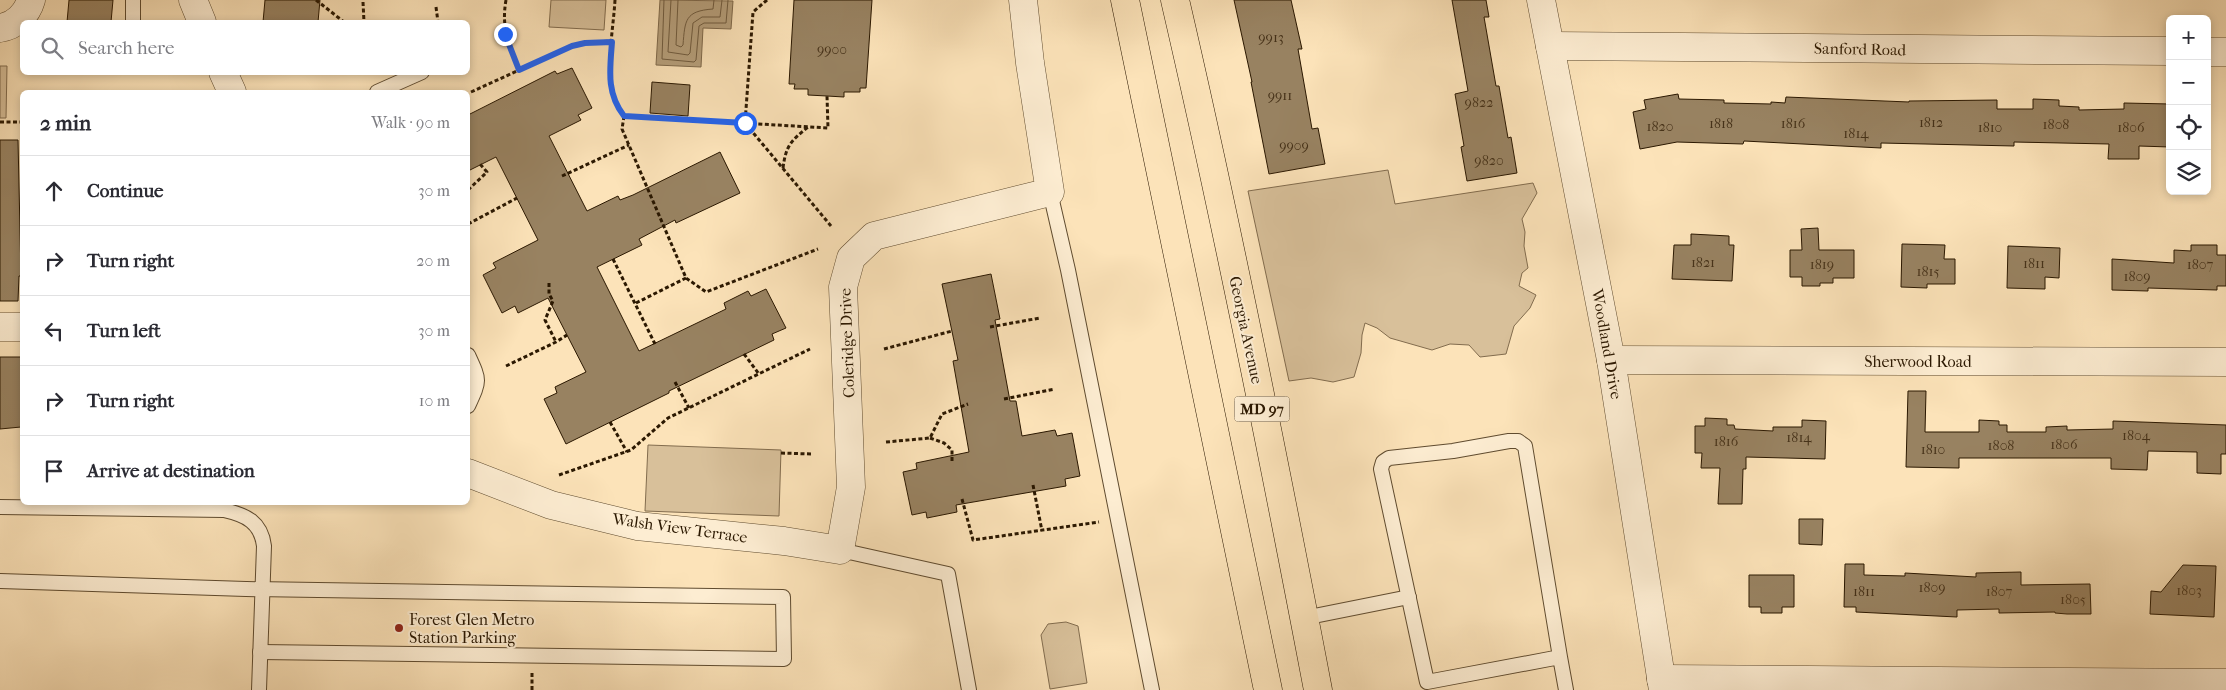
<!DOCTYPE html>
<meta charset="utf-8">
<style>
:root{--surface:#fff;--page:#f2f2f3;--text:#2b2b33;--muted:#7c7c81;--line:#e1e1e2}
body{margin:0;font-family:"IM FELL French Canon",serif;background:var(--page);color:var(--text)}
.controls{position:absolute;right:15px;top:15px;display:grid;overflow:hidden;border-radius:8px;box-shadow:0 2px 8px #0003}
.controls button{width:45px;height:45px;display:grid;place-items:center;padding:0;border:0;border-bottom:1px solid var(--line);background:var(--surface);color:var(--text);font:25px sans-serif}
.stop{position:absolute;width:15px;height:15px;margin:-11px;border:4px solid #2563eb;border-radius:50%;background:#fff}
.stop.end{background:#2563eb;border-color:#fff;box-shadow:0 1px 5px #0008}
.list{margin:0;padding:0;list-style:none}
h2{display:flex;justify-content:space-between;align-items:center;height:65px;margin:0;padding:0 20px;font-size:21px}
h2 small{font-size:16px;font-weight:400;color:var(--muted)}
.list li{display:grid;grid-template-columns:32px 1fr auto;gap:15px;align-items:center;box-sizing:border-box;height:70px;padding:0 20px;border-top:1px solid var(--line)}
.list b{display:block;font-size:19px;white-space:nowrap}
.list em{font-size:16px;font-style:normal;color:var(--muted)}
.icon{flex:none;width:28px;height:28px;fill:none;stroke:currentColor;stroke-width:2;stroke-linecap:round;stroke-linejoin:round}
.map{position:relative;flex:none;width:2226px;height:690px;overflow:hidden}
.search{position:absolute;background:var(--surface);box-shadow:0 2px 8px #0003;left:20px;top:20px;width:450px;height:55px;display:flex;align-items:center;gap:12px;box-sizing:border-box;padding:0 18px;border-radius:8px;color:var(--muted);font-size:19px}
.panel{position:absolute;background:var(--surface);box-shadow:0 2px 8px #0003;left:20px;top:90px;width:450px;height:415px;border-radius:8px}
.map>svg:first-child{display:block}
</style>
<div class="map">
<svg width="2226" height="690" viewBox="0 0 2226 690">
<rect width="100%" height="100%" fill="#fce3b9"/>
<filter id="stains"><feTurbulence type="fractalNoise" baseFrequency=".004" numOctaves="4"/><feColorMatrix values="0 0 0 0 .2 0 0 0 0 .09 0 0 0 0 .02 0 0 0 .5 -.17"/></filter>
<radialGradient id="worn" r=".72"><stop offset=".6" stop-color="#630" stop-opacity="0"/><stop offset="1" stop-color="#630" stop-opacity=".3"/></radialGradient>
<g fill="#d8c09a" stroke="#826c4e">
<path d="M551,0H606L604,30L549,27Z"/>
<path d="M0,66H7L6,118H0Z"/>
<path d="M1388,170L1395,204L1533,183L1537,193L1522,219L1525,232L1524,246L1528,268L1522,273L1519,286L1536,295L1530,308L1514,326L1506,354L1480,357L1469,345L1450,344L1432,350L1390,338L1377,328L1365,323L1362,335L1361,353L1354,377L1333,382L1311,378L1289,381L1248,191Z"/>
<path d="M648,445L781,450L779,516L645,511Z"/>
<path d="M1066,622L1078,626L1087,683L1050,689L1041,635L1048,624Z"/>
</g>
<path fill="#b59e7a" stroke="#7e684a" d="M660,0L733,1L731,29L703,28L701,67L656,65Z"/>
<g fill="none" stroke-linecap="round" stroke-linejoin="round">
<g stroke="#705b3e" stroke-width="1">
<path d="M664,0L662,59L694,62L696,60L699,26L704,23H726L728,0"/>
<path d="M671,0L668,52L688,55L690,53L693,23L702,17H720L722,0"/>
<path d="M678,0L676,45L681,47L683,45C685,20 685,11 713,9L714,0"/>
</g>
</g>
<g fill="#988261" stroke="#2b1801">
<path d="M69,0H113L111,22H67Z"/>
<path d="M265,0H320L318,22H263Z"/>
<path d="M794,0H872L866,88H860V92H844V97L827,96L808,95V89H794L795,84H789Z"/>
<path d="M1234,0H1291L1302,49H1298L1312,129L1318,128L1325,164L1269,174L1251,82H1252Z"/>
<path d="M1452,0H1486L1489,17H1484L1496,86H1499L1508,138L1511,137L1517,173L1467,181L1461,147L1464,146L1455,94L1468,91Z"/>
<path d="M572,68L592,108L578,115L581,120L549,136L587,211L618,196L620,200L633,195L720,152L740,193L676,223L675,220L639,239L642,245L597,267L639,351L726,309L724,303L748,291L751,296L766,289L786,328L772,334L774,340L669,391V393L566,444L544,399L557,393L555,387L586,372L548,298L518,313L515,306L502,313L483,275L496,268L493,263L538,240L496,157L468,171V115L555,71L557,74Z"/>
<path d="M652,82L690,85L688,116L650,113Z"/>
<path d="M1678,94L1679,99L1724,100V103L1771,104V102L1785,103L1786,97L1909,102V101L1997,100V109H2033V99L2059,100V106L2079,107V110L2124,109V103L2170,104V147L2139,146V159H2108L2109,144L2014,142V146L1881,143V148L1744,141L1743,144L1677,142L1640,149L1633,112L1646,109L1644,100Z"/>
<path d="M0,140H18L21,276H19L18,301H0Z"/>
<path d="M1818,228L1819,250H1854V278H1833V283H1820V286H1802V277H1790V250H1802L1801,229Z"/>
<path d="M1691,234L1729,236V245H1734L1732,281L1672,279L1674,245H1691Z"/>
<path d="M1902,244L1945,245L1944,259H1955V284H1927V288L1901,287Z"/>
<path d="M2191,245H2217V255H2226V286H2217V290L2148,288V291L2112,290V259L2174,263V250L2191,251Z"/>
<path d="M2008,246L2060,248L2059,278L2045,277V289L2007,288Z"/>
<path d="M991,274L1000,319L995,320L1010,401H1016L1022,436L1055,430L1057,436L1072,433L1080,476L1065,479L1066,486L956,505L957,512L927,518L926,512L912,515L903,472L917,469L916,463L969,452L953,361L958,360L942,284Z"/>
<path d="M0,357H21V427L0,429Z"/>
<path d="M1908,391H1926L1925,432H1979V420L1999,421V425H2007V432H2046V427L2067,426V430L2113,429V421L2226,425V454H2221V474L2197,473V452L2148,451L2147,470L2111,469V458H1959V468L1906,467Z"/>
<path d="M1705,418L1727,419V425H1734L1735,429L1773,431V427H1802V420L1826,421L1825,459L1746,457V469H1743L1742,504H1718L1720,468H1701L1702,453H1695V426H1705Z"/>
<path d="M1799,519H1823L1822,545L1799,544Z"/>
<path d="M1845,564H1864V575L1905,576V573L1976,577V573L2021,572V585L2090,584L2091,614H2067L2055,613V612L1999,613V609L1957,610V617L1856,612V607H1844Z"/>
<path d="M2183,565L2216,566L2214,617L2150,614L2151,591L2161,592Z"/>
<path d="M1749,575H1794V607H1782V613H1761V607H1749Z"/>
</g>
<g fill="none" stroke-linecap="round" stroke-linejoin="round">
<defs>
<g id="lane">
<path d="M133,0V22"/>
<path d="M377,92L422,72"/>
<path d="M1050,192L1068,270L1152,690"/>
<path d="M468,355C480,381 480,380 468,406"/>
<path d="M0,507L224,510C246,515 261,522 264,546L259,690"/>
<path d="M840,550L948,574L969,690"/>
<path d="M0,581L246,589L783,597L784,659L260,652"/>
<path d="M1304,618L1409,597"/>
<path d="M1560,657L1525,446L1518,441H1509L1453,451L1389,458L1383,462L1381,469L1427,682L1560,657L1566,690"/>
</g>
<g id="street">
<path d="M193,0L202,22"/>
<path d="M1541,0L1611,360L1663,690"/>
<path d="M0,28C15,26 27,14 31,0"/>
<path d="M1550,46L2170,51"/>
<path d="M2207,52H2226"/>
<path d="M223,72L232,92"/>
<path d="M0,327H22"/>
<path d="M1611,360L2226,362"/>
<path d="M468,473L551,505L637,526L784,541L840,550L851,487L843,287L851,258L874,236L1050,192L1030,63L1023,0"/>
<path d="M1661,679L2226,683"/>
</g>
<g id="primary">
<path d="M1125,0L1268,690"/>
<path d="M1175,0C1228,228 1274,459 1318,690"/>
</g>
</defs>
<use href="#lane" stroke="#5f4b2f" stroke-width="16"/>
<use href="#street" stroke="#5f4b2f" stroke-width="29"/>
<use href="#primary" stroke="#2b1801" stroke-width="29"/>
<g stroke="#2b1801" stroke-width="3" stroke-dasharray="4 2.5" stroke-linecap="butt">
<path d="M316,0L344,22"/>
<path d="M506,0C501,28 509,45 519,70"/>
<path d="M615,0C613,36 601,85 624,116L828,128L827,96"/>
<path d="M767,0L753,12L745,123L831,226"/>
<path d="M363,2L364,22"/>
<path d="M436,7L438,22"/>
<path d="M471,92L572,46L585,43L612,41"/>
<path d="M624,116L622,129L686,278L706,292L818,249"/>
<path d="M0,122H22"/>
<path d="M783,168C786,145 791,141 808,127"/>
<path d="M562,176L629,145"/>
<path d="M468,190L487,172L480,164"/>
<path d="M468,224L517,198"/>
<path d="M613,259L655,344"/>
<path d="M549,283V294L553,301L545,320L556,342"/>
<path d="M636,303L686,278"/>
<path d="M990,327L1040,318"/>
<path d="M884,349L952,331"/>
<path d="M744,354L759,374"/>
<path d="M506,366L556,342L567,335"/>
<path d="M675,382L689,408"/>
<path d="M1004,399L1055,389"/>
<path d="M610,422L627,452"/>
<path d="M930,438L944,443L952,450V463"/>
<path d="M886,442L930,438L942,414L968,404"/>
<path d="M781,453L812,454"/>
<path d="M559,475L631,450L668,418L810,349"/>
<path d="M1033,485L1042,531"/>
<path d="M962,499L973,540L1099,522"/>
<path d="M532,690V673"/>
</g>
<use href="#lane" stroke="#fdedd2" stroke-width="14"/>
<use href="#street" stroke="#fdedd2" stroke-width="28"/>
<use href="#primary" stroke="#fce3b9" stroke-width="28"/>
</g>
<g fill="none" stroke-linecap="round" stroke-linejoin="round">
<path stroke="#2563eb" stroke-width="6" d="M505,34L519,70L572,46L585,43L612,42C610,69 606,93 624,116L745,123"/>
</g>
<circle fill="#8f2418" stroke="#fdedd2" stroke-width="2" cx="399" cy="628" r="5"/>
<g text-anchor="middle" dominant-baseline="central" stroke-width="4" stroke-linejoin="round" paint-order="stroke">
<g font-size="14" fill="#463219">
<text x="1271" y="37">9913</text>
<text x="832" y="49">9900</text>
<text x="1280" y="95">9911</text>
<text x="1479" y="102">9822</text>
<text x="1931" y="122">1812</text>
<text x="1721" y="123">1818</text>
<text x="1793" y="123">1816</text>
<text x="2056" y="124">1808</text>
<text x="1660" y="126">1820</text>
<text x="1990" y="127">1810</text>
<text x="2131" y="127">1806</text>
<text x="1856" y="133">1814</text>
<text x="1294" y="145">9909</text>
<text x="1489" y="160">9820</text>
<text x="1703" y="262">1821</text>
<text x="2034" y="263">1811</text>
<text x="1822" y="264">1819</text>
<text x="2200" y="264">1807</text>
<text x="1928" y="271">1815</text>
<text x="2137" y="276">1809</text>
<text x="2136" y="435">1804</text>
<text x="1799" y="437">1814</text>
<text x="1726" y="441">1816</text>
<text x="2064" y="444">1806</text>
<text x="2001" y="445">1808</text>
<text x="1933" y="449">1810</text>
<text x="1932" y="587">1809</text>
<text x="2189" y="590">1803</text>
<text x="1864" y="591">1811</text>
<text x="1999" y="591">1807</text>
<text x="2073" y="599">1805</text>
</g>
<rect fill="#fdedd2" stroke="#6a5840" stroke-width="1" x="1234.5" y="396.5" width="55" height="25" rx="4"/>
<g font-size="15" font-weight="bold" fill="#2b1801">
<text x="1262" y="409">MD 97</text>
</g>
<g font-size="16" fill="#2b1801" stroke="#fdedd2">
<text transform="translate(1860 49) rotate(1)">Sanford Road</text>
<text transform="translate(1246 330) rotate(78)">Georgia Avenue</text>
<text transform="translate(847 343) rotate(-92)">Coleridge Drive</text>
<text transform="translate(1607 344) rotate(80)">Woodland Drive</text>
<text x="1918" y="361">Sherwood Road</text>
<text transform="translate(680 528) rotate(8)">Walsh View Terrace</text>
</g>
<g font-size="16" fill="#2b1801" stroke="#fdedd2" text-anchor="start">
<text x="409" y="619">Forest Glen Metro<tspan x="409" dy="18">Station Parking</tspan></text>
</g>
</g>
<rect width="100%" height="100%" filter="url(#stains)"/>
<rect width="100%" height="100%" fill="url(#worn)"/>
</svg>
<div class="controls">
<button>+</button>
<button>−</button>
<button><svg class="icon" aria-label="locate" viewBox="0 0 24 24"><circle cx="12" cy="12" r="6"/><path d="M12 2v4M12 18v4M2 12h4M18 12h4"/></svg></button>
<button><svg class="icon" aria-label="layers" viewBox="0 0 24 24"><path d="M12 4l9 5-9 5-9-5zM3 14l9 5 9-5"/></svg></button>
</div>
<div class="stop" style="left:745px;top:123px"></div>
<div class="stop end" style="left:505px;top:34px"></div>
<div class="search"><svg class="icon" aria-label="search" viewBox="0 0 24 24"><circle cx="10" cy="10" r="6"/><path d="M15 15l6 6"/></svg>Search here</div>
<section class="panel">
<h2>2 min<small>Walk · 90 m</small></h2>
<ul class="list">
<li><svg class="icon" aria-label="ahead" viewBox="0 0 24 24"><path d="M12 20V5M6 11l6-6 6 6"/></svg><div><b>Continue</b></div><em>30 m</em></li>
<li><svg class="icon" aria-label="right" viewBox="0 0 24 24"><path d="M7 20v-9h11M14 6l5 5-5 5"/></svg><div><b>Turn right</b></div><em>20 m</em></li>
<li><svg class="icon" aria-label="left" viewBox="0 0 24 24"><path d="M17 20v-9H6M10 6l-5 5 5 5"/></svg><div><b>Turn left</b></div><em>30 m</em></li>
<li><svg class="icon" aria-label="right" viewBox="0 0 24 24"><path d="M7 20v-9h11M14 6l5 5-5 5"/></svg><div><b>Turn right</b></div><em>10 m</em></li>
<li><svg class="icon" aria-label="arrive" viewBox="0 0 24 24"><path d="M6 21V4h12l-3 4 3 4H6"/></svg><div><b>Arrive at destination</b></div></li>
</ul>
</section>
</div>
